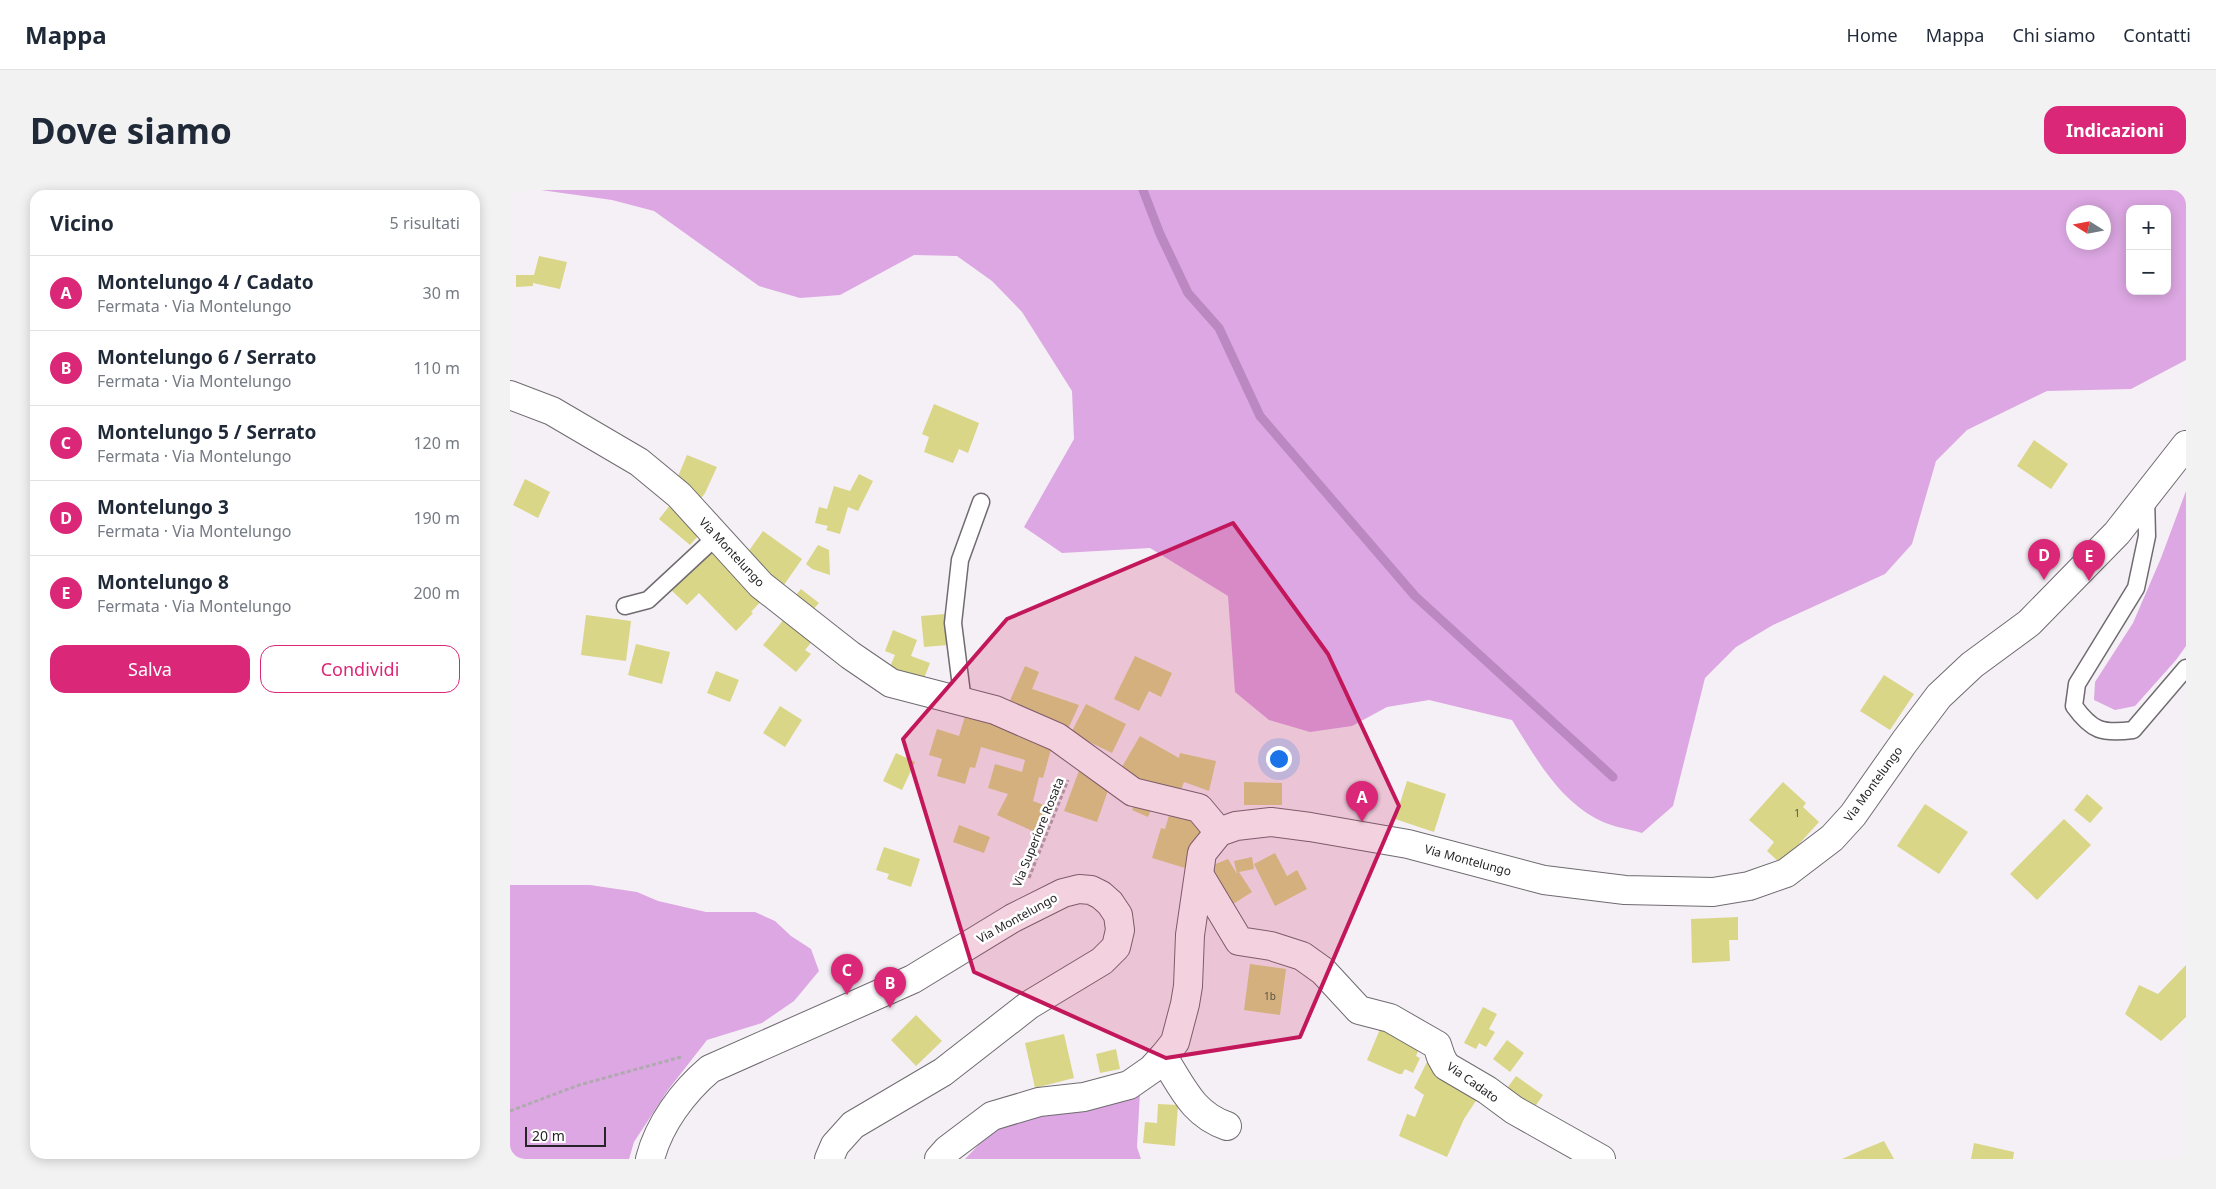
<!DOCTYPE html>
<html lang="it">
<meta charset="utf-8">
<style>
:root{--surface:#fff;--page:#f2f2f3;--text:#1f2937;--muted:#747a83;--line:#e0e1e3;--accent:#db2777}
body{margin:0;font-family:"Noto Sans",sans-serif;background:var(--page);color:var(--text)}
.controls{position:absolute;right:15px;top:15px;display:grid;overflow:hidden;border-radius:10px;box-shadow:0 2px 12px #0003}
.controls button{width:45px;height:45px;display:grid;place-items:center;padding:0;border:0;border-bottom:1px solid var(--line);background:var(--surface);color:var(--text);font:25px sans-serif}
.compass{position:absolute;left:1556px;top:15px;width:45px;height:45px;border-radius:50%;background:var(--surface);box-shadow:0 2px 12px #0003;rotate:281deg}
.scale{position:absolute;left:15px;bottom:12px;width:81px;box-sizing:border-box;padding-left:5px;border:2px solid #272527;border-top:0;font-size:14px;line-height:18px;white-space:nowrap;color:#272527;-webkit-text-stroke:4px #fff;paint-order:stroke}
.you{position:absolute;left:768px;top:568px;width:18px;height:18px;margin:-12px;border:4px solid #fff;border-radius:50%;background:#1a73e8;box-shadow:0 0 0 8px #1a73e833}
.badge{display:grid;place-items:center;width:32px;height:32px;border-radius:50%;background:var(--accent);color:#fff;font-size:16px;font-weight:700}
.pin{position:absolute;translate:-50% -41px;filter:drop-shadow(0 1px 2px #0008)}
.pin::after{content:'';position:absolute;top:26px;width:18px;height:15px;background:inherit;clip-path:polygon(0 0,100% 0,50% 100%)}
.list{margin:0;padding:0;list-style:none}
h2{display:flex;justify-content:space-between;align-items:center;height:65px;margin:0;padding:0 20px;font-size:21px}
h2 small{font-size:16px;font-weight:400;color:var(--muted)}
.list li{display:grid;grid-template-columns:32px 1fr auto;gap:15px;align-items:center;box-sizing:border-box;height:75px;padding:0 20px;border-top:1px solid var(--line)}
.list b{display:block;font-size:19px;white-space:nowrap}
.list p{margin:0;font-size:16px;white-space:nowrap;color:var(--muted)}
.list em{font-size:16px;font-style:normal;color:var(--muted)}
.actions{display:flex;gap:10px;padding:15px 20px}
.actions a{flex:1;padding:11px 0;border:1px solid var(--accent);border-radius:15px;text-align:center;font-size:18px;color:var(--accent)}
.actions .main{background:var(--accent);color:#fff}
.map{position:relative;flex:none;width:1676px;height:969px;overflow:hidden;border-radius:15px}
header{display:flex;align-items:center;gap:30px;box-sizing:border-box;height:70px;padding:0 25px;background:var(--surface);border-bottom:1px solid var(--line)}
header strong{font-size:24px}
nav{display:flex;gap:28px;margin-inline-start:auto;font-size:18px}
.intro{display:flex;align-items:center;justify-content:space-between;box-sizing:border-box;height:120px;padding:0 30px}
h1{margin:0;font-size:35px}
.button{padding:12px 22px;border-radius:15px;background:var(--accent);color:#fff;font-size:18px;font-weight:700}
main{display:flex;gap:30px;padding:0 30px}
aside{flex:1;background:var(--surface);border-radius:15px;box-shadow:0 2px 12px #0003}
.map>svg:first-child{display:block}
</style>
<header>
<strong>Mappa</strong>
<nav><a>Home</a><a>Mappa</a><a>Chi siamo</a><a>Contatti</a></nav>
</header>
<div class="intro"><h1>Dove siamo</h1><a class="button">Indicazioni</a></div>
<main>
<aside>
<h2>Vicino<small>5 risultati</small></h2>
<ul class="list">
<li><span class="badge">A</span><div><b>Montelungo 4 / Cadato</b><p>Fermata · Via Montelungo</p></div><em>30 m</em></li>
<li><span class="badge">B</span><div><b>Montelungo 6 / Serrato</b><p>Fermata · Via Montelungo</p></div><em>110 m</em></li>
<li><span class="badge">C</span><div><b>Montelungo 5 / Serrato</b><p>Fermata · Via Montelungo</p></div><em>120 m</em></li>
<li><span class="badge">D</span><div><b>Montelungo 3</b><p>Fermata · Via Montelungo</p></div><em>190 m</em></li>
<li><span class="badge">E</span><div><b>Montelungo 8</b><p>Fermata · Via Montelungo</p></div><em>200 m</em></li>
</ul>
<div class="actions"><a class="main">Salva</a><a>Condividi</a></div>
</aside>
<div class="map">
<svg width="1676" height="969" viewBox="0 0 1676 969">
<rect width="100%" height="100%" fill="#f5f0f5"/>
<g fill="#dca7e2" fill-rule="evenodd">
<path d="M31,0H1676V170L1621,199L1537,201L1457,240L1426,271L1402,354L1375,384L1263,435L1226,457L1195,488L1163,616L1132,643C1119,639 1103,637 1091,631C1049,611 1026,568 1002,530L919,510L877,517L842,536L800,542L759,530L725,502L718,406L640,358L552,363L514,337L564,249L562,201L512,122L482,91L447,66L404,65L330,105L290,108L249,96L144,21L102,10ZM1620,19H1657V101H1620ZM1594,22V52H1564V22Z"/>
<path d="M1676,301V456L1666,470L1625,516L1605,520L1584,510L1585,492L1623,433L1651,368Z"/>
<path d="M0,695H80L127,702L148,711L196,722H245L265,731L281,746L301,759L309,781L284,811L252,833L197,850L158,900L124,952L119,969H0Z"/>
<path d="M630,902L627,957L631,969H455L483,940L527,921Z"/>
</g>
<g fill="none" stroke-linecap="round" stroke-linejoin="round">
<path stroke="#bc88c1" stroke-width="9" d="M633,0L650,44L678,103L709,138L750,226L905,406L1103,587"/>
</g>
<g fill="#d9d688">
<path d="M29,66L57,72L50,99L23,93V96L6,97V85H24Z"/>
<path d="M424,214L469,233L458,263L449,259L443,273L414,262L419,247L412,244Z"/>
<path d="M1524,250L1558,274L1541,299L1507,276Z"/>
<path d="M177,265L207,277L195,303L186,315L166,291Z"/>
<path d="M349,284L363,291L348,321L338,317L330,344L316,340L318,336L305,333L309,317L317,319L324,296L340,301Z"/>
<path d="M15,289L40,302L28,328L3,315Z"/>
<path d="M165,309L195,338L180,355L149,329Z"/>
<path d="M253,341L292,369L269,402L233,369Z"/>
<path d="M212,355L254,408L241,422L243,423L226,441L189,403L177,415L160,399Z"/>
<path d="M308,355L319,360L320,385L302,379L296,374Z"/>
<path d="M291,399L309,413L298,425L281,411Z"/>
<path d="M279,423L309,443L295,460L301,464L286,482L253,455Z"/>
<path d="M435,424L438,455L414,457L411,426Z"/>
<path d="M76,425L121,431L116,471L71,465Z"/>
<path d="M383,440L407,450L401,466L420,473L411,496L379,479L385,465L375,461Z"/>
<path d="M126,454L160,462L152,494L118,485Z"/>
<path d="M625,466L662,483L651,507L639,501L629,521L604,509Z"/>
<path d="M515,476L529,482L522,499L569,515L559,537L540,529L536,539L495,522Z"/>
<path d="M206,481L229,490L220,512L197,503Z"/>
<path d="M1374,485L1404,504L1380,540L1350,521Z"/>
<path d="M576,514L616,534L602,563L561,543Z"/>
<path d="M270,516L292,530L275,557L253,543Z"/>
<path d="M458,516L544,549L533,588L529,587L523,611L539,617L529,644L487,625L498,604L478,598L485,574L512,582L515,570L471,557L465,578L460,577L455,594L427,586L432,569L419,565L427,539L449,546Z"/>
<path d="M630,546L669,568L670,563L706,571L699,601L674,592L669,605L606,587Z"/>
<path d="M386,563L405,572L392,600L373,591Z"/>
<path d="M570,578L602,589L587,632L554,621Z"/>
<path d="M897,591L936,604L924,642L885,629Z"/>
<path d="M734,592L772,593V615H734Z"/>
<path d="M1273,592L1296,613L1293,617L1309,632L1271,674L1257,661L1264,652L1239,630Z"/>
<path d="M629,604L645,611L638,627L622,620Z"/>
<path d="M1577,604L1593,618L1580,633L1564,620Z"/>
<path d="M1415,614L1458,642L1429,684L1387,656Z"/>
<path d="M662,615L695,625L683,663L685,681L642,668L651,638L655,639Z"/>
<path d="M1554,629L1581,655L1527,710L1500,684Z"/>
<path d="M449,635L480,647L474,663L443,652Z"/>
<path d="M374,657L410,669L401,697L377,689L379,684L366,680Z"/>
<path d="M765,663L777,686L787,680L797,699L765,716L744,674Z"/>
<path d="M742,667L744,679L729,682L742,702L720,716L698,677L718,669L727,684L724,671Z"/>
<path d="M1228,727V750H1219L1220,771L1182,773L1181,729Z"/>
<path d="M740,774L776,779L770,825L734,820Z"/>
<path d="M1676,775V827L1651,851L1615,824L1629,795L1648,804Z"/>
<path d="M973,817L987,824L979,839L985,842L976,857L969,853L966,859L954,853Z"/>
<path d="M406,825L432,851L406,876L381,850Z"/>
<path d="M873,832L913,849L906,866L910,868L903,883L895,879L892,884H889L857,870Z"/>
<path d="M554,844L564,888L525,898L515,853Z"/>
<path d="M997,850L1014,863L1000,882L983,869Z"/>
<path d="M606,859L610,879L590,883L586,864Z"/>
<path d="M918,870L971,903L954,929L937,967L889,946L897,924L905,927L914,905L904,898Z"/>
<path d="M1006,886L1033,905L1022,921L995,901Z"/>
<path d="M648,914L668,915L665,956L633,953L635,932L647,933Z"/>
<path d="M1374,951L1384,969H1332L1352,960Z"/>
<path d="M1464,953L1504,962L1503,969H1461Z"/>
</g>
<g fill="none" stroke-linecap="round" stroke-linejoin="round">
<defs>
<g id="lane">
<path d="M1636,306L1637,346L1626,398L1567,494L1564,516C1582,541 1592,544 1623,540L1676,478"/>
<path d="M115,416L138,410L207,346"/>
<path d="M453,512L443,433L450,370L471,312"/>
</g>
<g id="street">
<path d="M0,205L42,221L129,272L169,305L251,395L340,465L381,493L485,520L547,547L623,602L689,618L709,642"/>
<path d="M690,686L729,751L761,756L792,766L813,781L849,820L880,828L927,855L931,867L936,876L977,900L1004,920L1091,969"/>
<path d="M653,867C672,896 682,924 717,936"/>
</g>
<g id="secondary">
<path d="M140,969C149,934 173,902 200,879L403,789L503,728L553,703L569,699L581,700L591,705L600,713L608,725L610,740L606,757L592,771L519,815L433,882L343,935L325,955L319,969"/>
<path d="M429,969L437,960L482,926L529,912L574,907L619,895L642,879L653,867L665,852L675,814L678,796L680,745L692,663L709,642L726,636L761,632L800,637L898,654L1034,690L1115,700L1203,702L1239,696L1276,683L1322,648L1343,625L1395,551L1429,506L1462,475L1519,433L1607,343L1676,255"/>
</g>
</defs>
<use href="#lane" stroke="#6f6b70" stroke-width="19"/>
<use href="#street" stroke="#6f6b70" stroke-width="30"/>
<use href="#secondary" stroke="#6f6b70" stroke-width="30"/>
<g stroke="#aeaaae" stroke-width="3" stroke-dasharray="4 2.5" stroke-linecap="butt">
<path d="M519,688L558,590"/>
<path d="M0,921L69,895L171,867"/>
</g>
<use href="#lane" stroke="#fff" stroke-width="16"/>
<use href="#street" stroke="#fff" stroke-width="28"/>
<use href="#secondary" stroke="#fff" stroke-width="28"/>
</g>
<path fill="#c2185b" fill-opacity="0.2" stroke="#c2185b" stroke-width="4" stroke-linejoin="round" d="M723,333L818,464L889,616L790,847L656,868L464,782L393,549L497,429Z"/>
<g text-anchor="middle" dominant-baseline="central" stroke-width="5" stroke-linejoin="round" paint-order="stroke">
<g font-size="10" fill="#54513f">
<text x="1287" y="623">1</text>
<text x="760" y="806">1b</text>
</g>
<g font-size="12" fill="#272527" stroke="#fff">
<text transform="translate(222 362) rotate(47)">Via Montelungo</text>
<text transform="translate(1363 594) rotate(-54)">Via Montelungo</text>
<text transform="translate(528 642) rotate(-68)">Via Superiore Rosata</text>
<text transform="translate(958 670) rotate(15)">Via Montelungo</text>
<text transform="translate(507 728) rotate(-29)">Via Montelungo</text>
<text transform="translate(963 892) rotate(35)">Via Cadato</text>
</g>
</g>
</svg>
<div class="controls">
<button>+</button>
<button>−</button>
</div>
<svg class="compass" viewBox="-18 -18 36 36"><path d="M0-13l5 13h-10z" fill="#e53935"/><path d="M0 13l5-13h-10z" fill="#747a83"/></svg>
<div class="scale">20 m</div>
<div class="you"></div>
<div class="pin badge" style="left:852px;top:632px">A</div>
<div class="pin badge" style="left:380px;top:818px">B</div>
<div class="pin badge" style="left:337px;top:805px">C</div>
<div class="pin badge" style="left:1534px;top:390px">D</div>
<div class="pin badge" style="left:1579px;top:391px">E</div>
</div>
</main>
